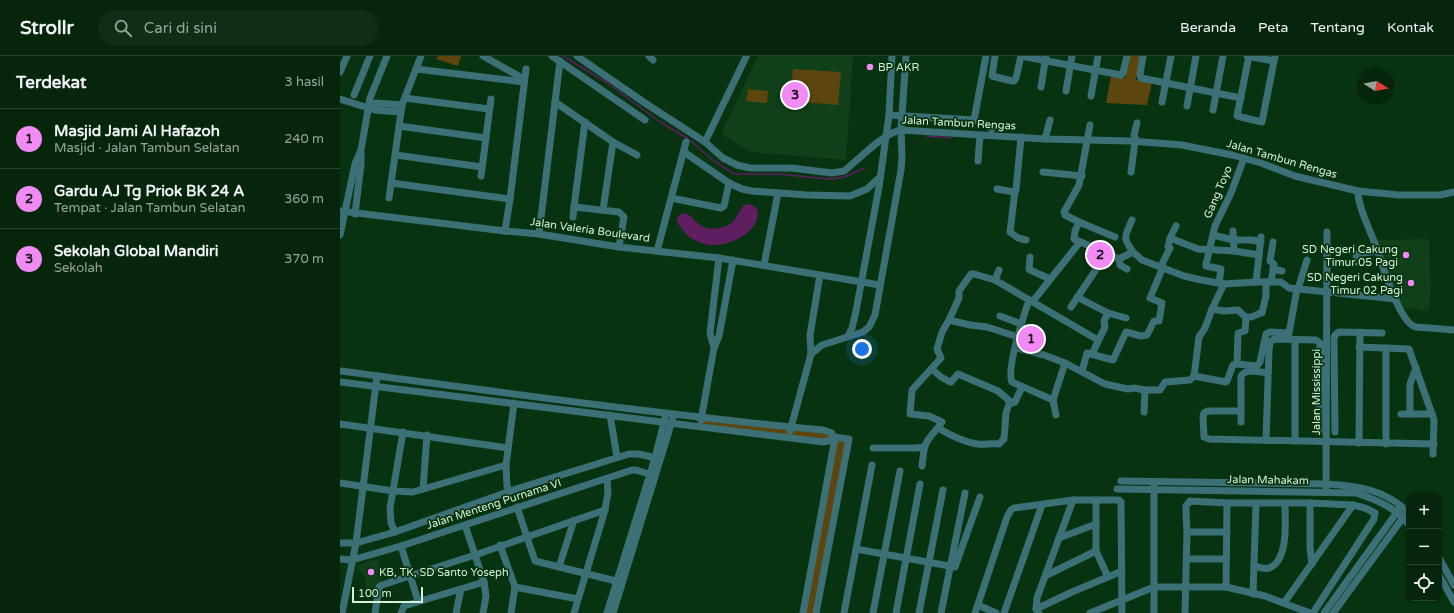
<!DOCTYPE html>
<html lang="id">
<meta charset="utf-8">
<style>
:root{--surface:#06260c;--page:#0f2e15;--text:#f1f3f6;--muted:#98a59d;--line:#27432d;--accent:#f18af4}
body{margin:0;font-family:"Varela Round",sans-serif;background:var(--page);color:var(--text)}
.controls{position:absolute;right:12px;bottom:12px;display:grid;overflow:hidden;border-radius:8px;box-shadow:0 1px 3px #0004}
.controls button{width:36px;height:36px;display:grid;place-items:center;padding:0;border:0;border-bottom:1px solid var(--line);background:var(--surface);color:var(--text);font:20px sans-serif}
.compass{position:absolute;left:1018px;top:12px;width:36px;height:36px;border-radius:50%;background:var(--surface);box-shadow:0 1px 3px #0004;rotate:101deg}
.scale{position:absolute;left:12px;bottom:10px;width:71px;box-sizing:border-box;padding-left:4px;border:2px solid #d5f2d6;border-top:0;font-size:11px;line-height:14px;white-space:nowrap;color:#d5f2d6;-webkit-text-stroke:3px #083310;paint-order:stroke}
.you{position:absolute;left:522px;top:293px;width:14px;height:14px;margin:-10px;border:3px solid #fff;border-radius:50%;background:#1a73e8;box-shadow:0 0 0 6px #1a73e833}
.badge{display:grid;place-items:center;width:26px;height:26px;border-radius:50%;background:var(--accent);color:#111;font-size:13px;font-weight:700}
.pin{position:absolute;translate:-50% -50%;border:2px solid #fff;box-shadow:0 1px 4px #0006}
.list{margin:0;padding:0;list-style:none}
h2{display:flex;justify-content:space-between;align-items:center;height:52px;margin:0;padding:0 16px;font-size:17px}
h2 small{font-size:13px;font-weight:400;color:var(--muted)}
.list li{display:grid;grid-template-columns:26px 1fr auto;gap:12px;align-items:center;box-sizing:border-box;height:60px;padding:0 16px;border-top:1px solid var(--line)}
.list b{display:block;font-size:15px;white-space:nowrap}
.list p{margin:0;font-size:13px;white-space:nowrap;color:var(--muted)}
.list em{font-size:13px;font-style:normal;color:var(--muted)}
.icon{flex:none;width:22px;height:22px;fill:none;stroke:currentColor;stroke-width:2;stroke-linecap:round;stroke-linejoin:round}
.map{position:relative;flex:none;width:1114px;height:557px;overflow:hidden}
header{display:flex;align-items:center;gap:24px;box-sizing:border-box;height:56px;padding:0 20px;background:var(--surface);border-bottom:1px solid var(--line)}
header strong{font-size:19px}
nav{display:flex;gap:22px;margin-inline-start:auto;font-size:14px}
.search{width:280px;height:36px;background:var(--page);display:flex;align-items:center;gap:10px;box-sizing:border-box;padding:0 14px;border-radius:16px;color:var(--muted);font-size:15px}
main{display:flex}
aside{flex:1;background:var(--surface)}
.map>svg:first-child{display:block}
</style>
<header>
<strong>Strollr</strong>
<div class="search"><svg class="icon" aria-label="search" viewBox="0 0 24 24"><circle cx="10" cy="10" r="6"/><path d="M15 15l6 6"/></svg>Cari di sini</div>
<nav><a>Beranda</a><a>Peta</a><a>Tentang</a><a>Kontak</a></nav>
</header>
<main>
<aside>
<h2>Terdekat<small>3 hasil</small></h2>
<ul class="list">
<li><span class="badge">1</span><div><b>Masjid Jami Al Hafazoh</b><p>Masjid · Jalan Tambun Selatan</p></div><em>240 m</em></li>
<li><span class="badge">2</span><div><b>Gardu AJ Tg Priok BK 24 A</b><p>Tempat · Jalan Tambun Selatan</p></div><em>360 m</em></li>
<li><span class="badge">3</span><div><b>Sekolah Global Mandiri</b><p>Sekolah</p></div><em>370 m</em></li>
</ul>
</aside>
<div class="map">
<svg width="1114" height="557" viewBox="0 0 1114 557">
<rect width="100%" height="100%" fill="#083310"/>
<g fill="#104019">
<path d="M418,0H513L506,104L411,96L381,78Z"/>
<path d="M1089,183L1091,239L1088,255L1061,251L1036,184Z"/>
<path d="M37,503L42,520L39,533L25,531V521L17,512L21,508Z"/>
</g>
<g fill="#5c460e">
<path d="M98,0H121L118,10L96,3Z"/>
<path d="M790,0H800L796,24L812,26L807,49L766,47L771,20L785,22Z"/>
<path d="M453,13L501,16L498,49L450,45Z"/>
<path d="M408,33L428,35L427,47L406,45Z"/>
<path d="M361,361L489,375L492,384L360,370Z"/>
<path d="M495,382L509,383L476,557H463Z"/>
</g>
<path fill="#5e1e60" d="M406,148C412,148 415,150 418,155C419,175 394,188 376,189C369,190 361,187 354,184C347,181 342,173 337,166C337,161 339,159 344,157C353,159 355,168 364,171C374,175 388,172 395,163C399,158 400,152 406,148Z"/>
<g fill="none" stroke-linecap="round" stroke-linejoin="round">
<g stroke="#5e1e60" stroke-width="1.5">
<path d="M223,0L269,28L320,66L347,82L374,105L394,118H437L490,123L504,121L525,112"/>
<path d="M586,80L612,82"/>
</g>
<g stroke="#3b7077" stroke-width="7">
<path d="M143,0L184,23"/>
<path d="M212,0L305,64"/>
<path d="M237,0L305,47L365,86L383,102L397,109L410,112H452L492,117L504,115C518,104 545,76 561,74L705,83L791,85L842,89L892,99L921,107L955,120L1018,135L1059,139H1100L1114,136"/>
<path d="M309,0L313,4"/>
<path d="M655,0L652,20L672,25H674L676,22L681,0L781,19L783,17L787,0"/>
<path d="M803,0L800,19L801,22L901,42"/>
<path d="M907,0L934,5"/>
<path d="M909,0L897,60L922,66L935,0"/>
<path d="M76,13L184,26"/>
<path d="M0,16L7,0"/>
<path d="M701,31L706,0"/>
<path d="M726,35L732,0"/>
<path d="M14,39L30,0"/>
<path d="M751,40L758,0"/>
<path d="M65,42L149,53"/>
<path d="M0,43L35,54L60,56"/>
<path d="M215,46L273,86L263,154"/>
<path d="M822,46L831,0"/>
<path d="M847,50L856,0"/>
<path d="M28,51L36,47L62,49"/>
<path d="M873,54L883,0"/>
<path d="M549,59L634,64L646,68L652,73"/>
<path d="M634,64L646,0"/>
<path d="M245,66L234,151L279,156L284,161L279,191"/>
<path d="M797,67L794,79L797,85"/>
<path d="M750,69L739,129L724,156L725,159L739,166L735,175L734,183L779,203L793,196L802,204L844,220L861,224L884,228L916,226H941L949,232L1056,243"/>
<path d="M59,70L146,82"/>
<path d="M705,83L710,64"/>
<path d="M273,86L297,99"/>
<path d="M365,86L406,1"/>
<path d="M344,96L389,127L402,133L412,135L467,139L510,140L527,133L540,121"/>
<path d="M56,99L142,111"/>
<path d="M638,105L640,79"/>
<path d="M703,116L742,120"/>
<path d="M791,116L795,85"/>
<path d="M141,120L151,43"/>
<path d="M51,127L170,143"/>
<path d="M657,133L674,136L676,134L681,81"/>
<path d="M675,135L670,176L678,182L686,184"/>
<path d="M1018,135C1017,150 1033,180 1038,196C1043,211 1060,268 1076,271L1114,274"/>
<path d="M49,142L62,49L81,0"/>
<path d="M331,142L381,152L384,150L389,127"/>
<path d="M0,155L165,175L199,178L279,191L379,202L540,229"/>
<path d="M15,158L21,108V97"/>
<path d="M233,161L234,151"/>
<path d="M792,164C785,181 782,180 793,196"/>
<path d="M739,166L775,181"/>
<path d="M836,170L830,182L858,193L894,195L919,199L921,181"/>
<path d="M165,175L170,143L186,13"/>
<path d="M893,175L894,195"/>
<path d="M199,178L220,5"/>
<path d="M0,179L15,108L21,94L30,42L47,0"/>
<path d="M873,179L893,184H912L921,186"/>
<path d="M317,195L346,86"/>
<path d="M690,201L689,213L690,214L710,223"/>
<path d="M779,203L780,209L787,213"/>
<path d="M1017,206L1016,198L1038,195"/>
<path d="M424,209L438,137"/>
<path d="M821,210L830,192L828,191L830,182"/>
<path d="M933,213L942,215"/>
<path d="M655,224L659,214"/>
<path d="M916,226L919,199"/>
<path d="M931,226L934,208L930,205L933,186"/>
<path d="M879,227L881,213L866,210V208L875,170L891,137L904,102"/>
<path d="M958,233L967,204"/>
<path d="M737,241L768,257L786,262"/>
<path d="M689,244C684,259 666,313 672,326L713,344L725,307"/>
<path d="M693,245L740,186"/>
<path d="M731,251L767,197"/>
<path d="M872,253L884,255L898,254C900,256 904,260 906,261C912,263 917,257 922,257L926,240V226"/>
<path d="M660,260L681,268"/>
<path d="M906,261L905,275L898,277L897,308L917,310L920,306L926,278L930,276L949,277L957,233"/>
<path d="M609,264L619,242V235L631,218H634L655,224L758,284"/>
<path d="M508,280L512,272L516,255L539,131L549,59L552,0"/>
<path d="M955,284V385"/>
<path d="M1019,291L1069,293L1094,364L1093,398"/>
<path d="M374,292L370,277L379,202"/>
<path d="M676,292L704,299L725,307L765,328L788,333L794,332L805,334H820L825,326L850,324L854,320L859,281L865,272L872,253L884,228"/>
<path d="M471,298L482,289L523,276L529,271L535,259L561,114L562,101L561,74L566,0"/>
<path d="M752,298L765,271L764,265L768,257"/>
<path d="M592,313L601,321L610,326H611L618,318L658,335L672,347L675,346L682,331"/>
<path d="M0,315C161,336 322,359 483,374L492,377V384L488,385L483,386L0,326"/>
<path d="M742,315L747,297L773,304L786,276L801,280L807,279L814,265H819L822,247L810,242L823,211"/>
<path d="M854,320L886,326L887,325L893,309L897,308"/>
<path d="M713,344L716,359"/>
<path d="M901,355H868L864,357L863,360L864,381L869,383L1094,388"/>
<path d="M804,356L805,334"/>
<path d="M1061,358H1092"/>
<path d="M1070,358V328L1076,312"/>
<path d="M270,359L277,401"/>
<path d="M361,364L374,292L379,280L393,204"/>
<path d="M901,366V321C904,312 919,316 928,317"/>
<path d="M0,368L168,392"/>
<path d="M598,372C610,379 623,386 637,388C644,389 652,387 659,388L664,383L666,357L670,345"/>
<path d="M450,375L471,298L470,279L480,219"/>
<path d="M995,376L994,281L996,278L999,276L1042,277"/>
<path d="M926,384L929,294L930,286L934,283L976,284L980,287L979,376"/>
<path d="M1019,387L1020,276"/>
<path d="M1046,388V292"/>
<path d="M533,392H577L584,391"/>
<path d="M166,409L167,430L170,436"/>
<path d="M582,410C583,404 583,396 585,390C588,381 597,374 602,366L589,360L570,358L572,334L601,302L597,293L602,276L609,264L630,269L647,271L678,281"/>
<path d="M781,425L986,428C1018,430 1045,433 1069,457"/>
<path d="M0,427L53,435L73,436L166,409L174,347"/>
<path d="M986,432L987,176"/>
<path d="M83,433L87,379"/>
<path d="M777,433L1016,437C1037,444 1055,451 1069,469"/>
<path d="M756,444V495L768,521"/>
<path d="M970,447V491L972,508"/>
<path d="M177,451L195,505L276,525"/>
<path d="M125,469L144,526L146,540L143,557"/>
<path d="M55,476L51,467L50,452L63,376"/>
<path d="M847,476H887"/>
<path d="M719,482L756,468"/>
<path d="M0,487H16L55,476L176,433L289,398H299L320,403"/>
<path d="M160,489L175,531L171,557"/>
<path d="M61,490L78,545"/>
<path d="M516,493L615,511L640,441"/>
<path d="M1099,502L1114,529"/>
<path d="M0,503L12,504L61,490L292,414H296L315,420"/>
<path d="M847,503H886"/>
<path d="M914,510C919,511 925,514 929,512C949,505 945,465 945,448"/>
<path d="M219,511L234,464"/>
<path d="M707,519L756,495"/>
<path d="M1099,519L1114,546"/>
<path d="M175,531L238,543"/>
<path d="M886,531L887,447"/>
<path d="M913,538L916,448"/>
<path d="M944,547L1013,449"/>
<path d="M638,549L656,557"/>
<path d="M696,553L732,536L782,515"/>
<path d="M2,557L16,487L37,320"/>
<path d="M35,557L39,531L42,529L135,499L265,454"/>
<path d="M61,557L64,550L144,526"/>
<path d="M116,557L121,533"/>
<path d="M234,557L265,454L268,436L267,423"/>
<path d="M267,557L315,402L325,362"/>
<path d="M273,557L333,362"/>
<path d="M463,557L495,382"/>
<path d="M476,557L509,383L493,381"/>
<path d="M504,557L532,409"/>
<path d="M533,557L560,415"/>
<path d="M556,557L580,428"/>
<path d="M579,557L603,434"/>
<path d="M601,557L625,437"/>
<path d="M635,557L667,461L671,454L674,452L733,444H779L781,446L782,557"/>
<path d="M664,557L702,449"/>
<path d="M699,557L696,553L697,542L733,444"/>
<path d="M750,557L814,531H886L925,540L970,557"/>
<path d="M814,557V429"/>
<path d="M845,557L847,476L846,456V450L850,445L887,447H970L1013,449L1025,452L1035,457L1034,463L973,557"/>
<path d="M984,557L1060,452"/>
<path d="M993,557L1065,459"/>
</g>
</g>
<g fill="#f18af4" stroke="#083310" stroke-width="1.5">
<circle cx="530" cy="11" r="4"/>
<circle cx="1066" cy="199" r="4"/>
<circle cx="1071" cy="227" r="4"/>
<circle cx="31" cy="516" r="4"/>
</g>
<g text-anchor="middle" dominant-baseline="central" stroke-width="3.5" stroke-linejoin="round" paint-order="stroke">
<g font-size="11" fill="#d5f2d6" stroke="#083310" text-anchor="start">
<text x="538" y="11">BP AKR</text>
<text x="1058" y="193" text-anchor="end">SD Negeri Cakung<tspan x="1058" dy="13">Timur 05 Pagi</tspan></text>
<text x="1063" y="221" text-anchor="end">SD Negeri Cakung<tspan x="1063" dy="13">Timur 02 Pagi</tspan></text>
<text x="39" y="516">KB, TK, SD Santo Yoseph</text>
</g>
<g font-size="11" fill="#d5f2d6" stroke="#083310">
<text transform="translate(619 67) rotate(3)">Jalan Tambun Rengas</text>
<text transform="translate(942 103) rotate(16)">Jalan Tambun Rengas</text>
<text transform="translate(878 136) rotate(-67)">Gang Toyo</text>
<text transform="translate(250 174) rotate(8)">Jalan Valeria Boulevard</text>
<text transform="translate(976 336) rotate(-90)">Jalan Mississippi</text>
<text transform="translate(928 424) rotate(1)">Jalan Mahakam</text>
<text transform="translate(154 448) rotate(-18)">Jalan Menteng Purnama VI</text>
</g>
</g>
</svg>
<div class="controls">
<button>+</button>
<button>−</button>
<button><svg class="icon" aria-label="locate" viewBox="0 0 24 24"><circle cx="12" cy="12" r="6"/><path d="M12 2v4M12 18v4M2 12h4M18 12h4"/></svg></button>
</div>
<svg class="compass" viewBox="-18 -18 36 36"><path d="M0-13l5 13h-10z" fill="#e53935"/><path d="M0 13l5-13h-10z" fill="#98a59d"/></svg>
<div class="scale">100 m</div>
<div class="you"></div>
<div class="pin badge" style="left:691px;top:283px">1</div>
<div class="pin badge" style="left:760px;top:199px">2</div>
<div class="pin badge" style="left:455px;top:39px">3</div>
</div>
</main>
